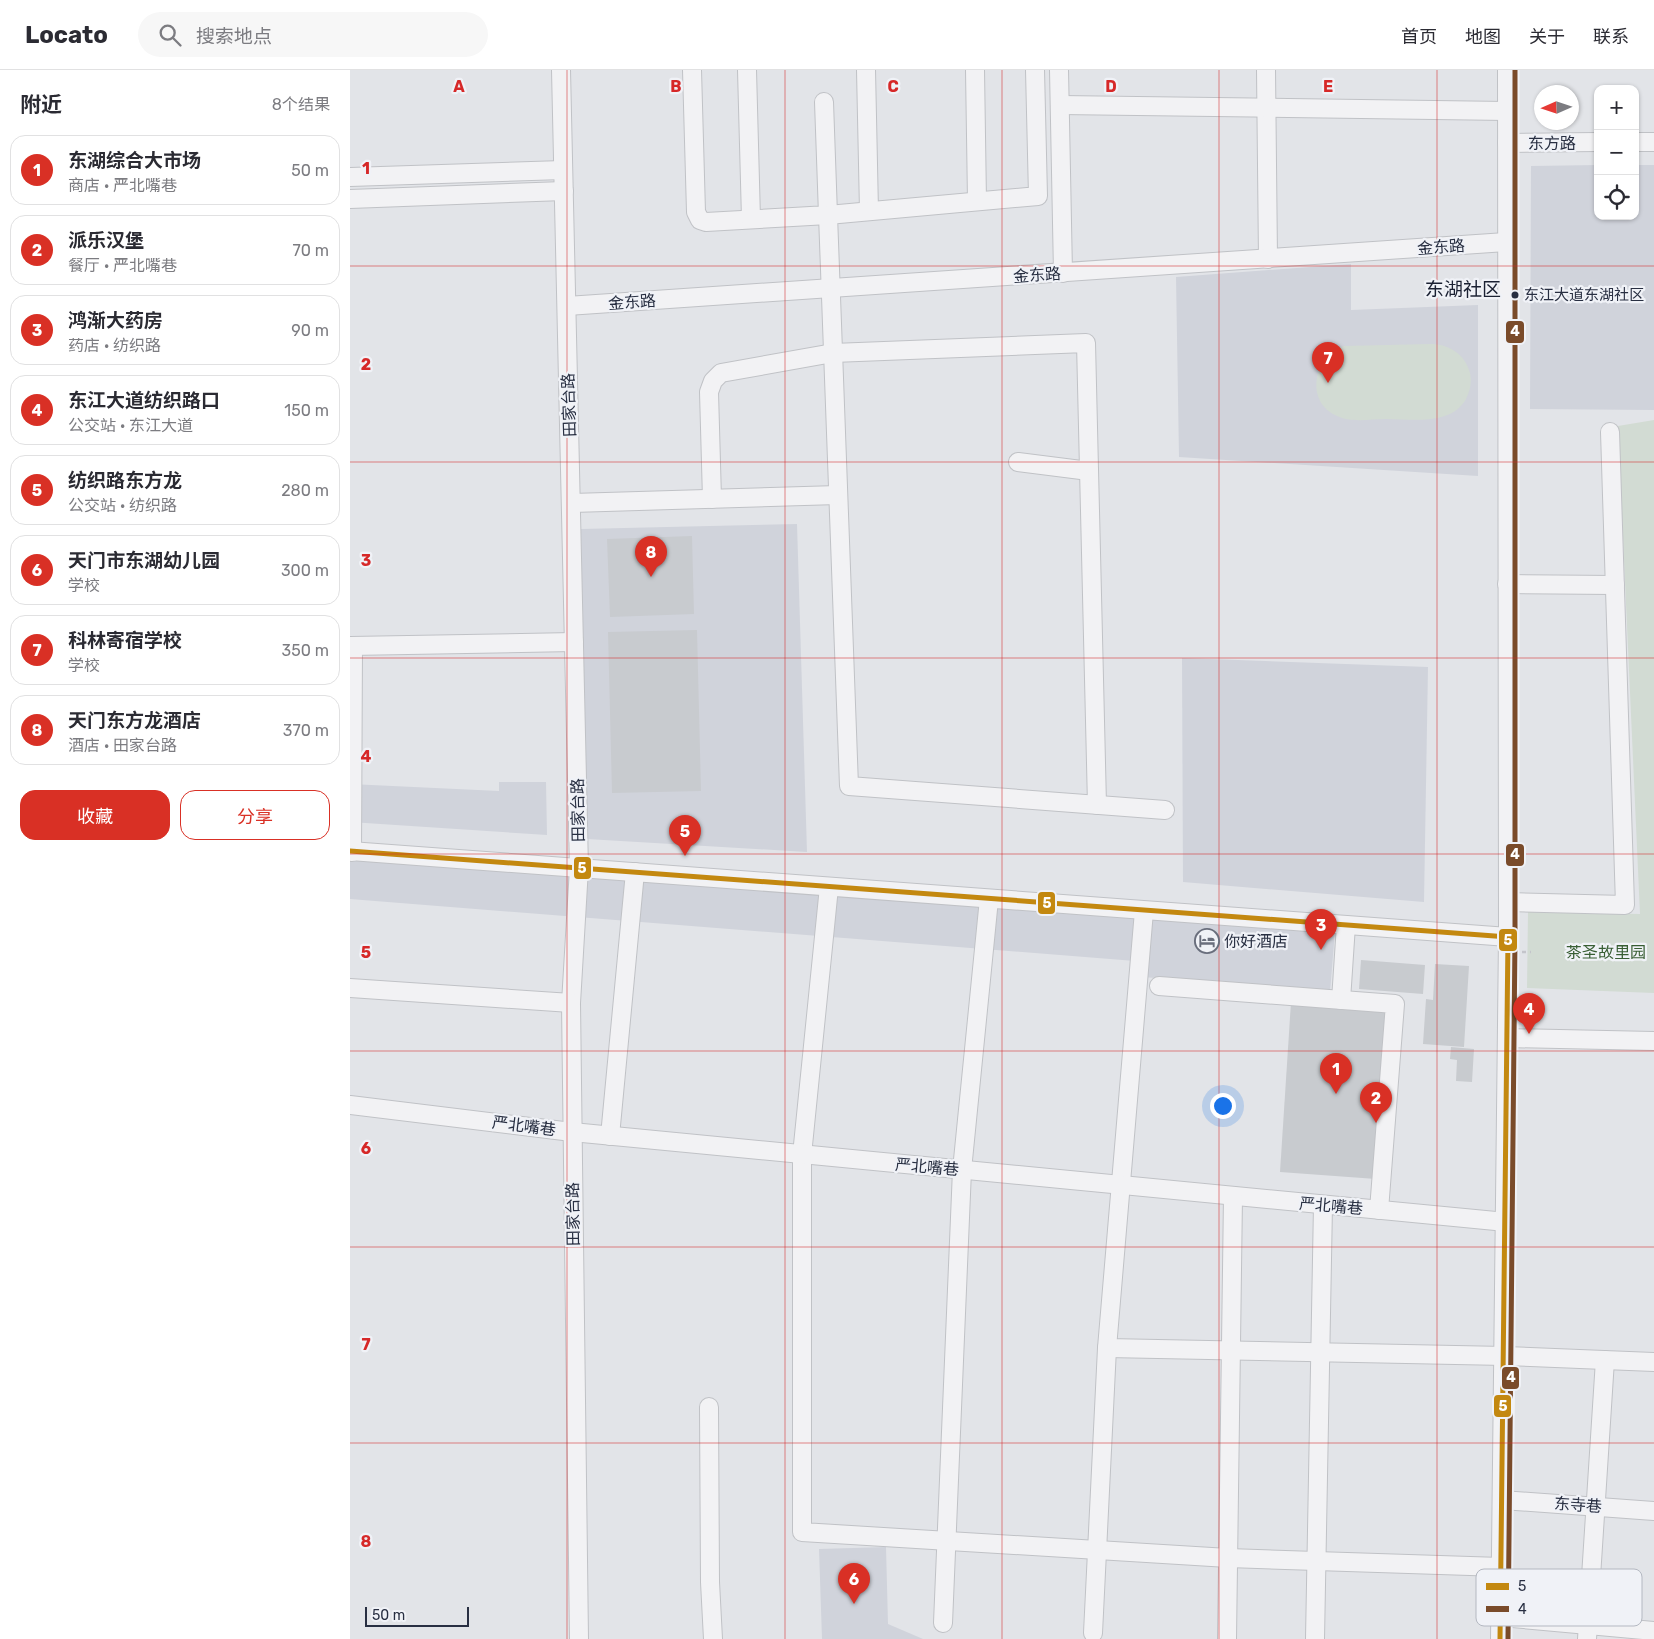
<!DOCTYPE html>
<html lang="zh">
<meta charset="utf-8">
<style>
:root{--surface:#fff;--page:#f7f7f7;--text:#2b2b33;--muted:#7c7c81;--line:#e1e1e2;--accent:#d93025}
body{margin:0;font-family:Rubik,"Noto Sans SC",sans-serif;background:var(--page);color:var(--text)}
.controls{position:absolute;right:15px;top:15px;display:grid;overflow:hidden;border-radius:10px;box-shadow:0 1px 4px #0004}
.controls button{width:45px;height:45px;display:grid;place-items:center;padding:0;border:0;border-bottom:1px solid var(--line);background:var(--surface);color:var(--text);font:25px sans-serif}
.compass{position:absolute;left:1184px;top:15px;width:45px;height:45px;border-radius:50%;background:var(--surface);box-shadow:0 1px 4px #0004;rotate:267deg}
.scale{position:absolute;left:15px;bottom:12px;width:104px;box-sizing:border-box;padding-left:5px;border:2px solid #282f42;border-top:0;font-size:14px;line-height:18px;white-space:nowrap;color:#282f42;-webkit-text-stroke:4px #f0f2f7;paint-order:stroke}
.you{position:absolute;left:872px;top:1035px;width:18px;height:18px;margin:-12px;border:4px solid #fff;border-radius:50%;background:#1a73e8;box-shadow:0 0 0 8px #1a73e833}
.badge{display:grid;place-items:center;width:32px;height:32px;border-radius:50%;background:var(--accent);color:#fff;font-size:16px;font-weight:700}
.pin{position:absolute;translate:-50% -41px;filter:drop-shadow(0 1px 2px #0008)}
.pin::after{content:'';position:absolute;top:26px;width:18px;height:15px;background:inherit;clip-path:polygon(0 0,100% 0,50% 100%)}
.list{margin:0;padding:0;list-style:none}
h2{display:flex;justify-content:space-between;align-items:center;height:65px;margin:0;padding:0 20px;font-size:21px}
h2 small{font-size:16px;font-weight:400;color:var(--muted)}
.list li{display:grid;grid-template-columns:32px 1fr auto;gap:15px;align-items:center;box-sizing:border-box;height:70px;margin:0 10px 10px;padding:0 10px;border:1px solid var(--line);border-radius:15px}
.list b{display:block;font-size:19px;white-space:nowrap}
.list p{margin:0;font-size:16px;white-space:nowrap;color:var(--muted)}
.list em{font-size:16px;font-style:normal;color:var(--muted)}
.actions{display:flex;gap:10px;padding:15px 20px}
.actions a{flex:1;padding:11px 0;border:1px solid var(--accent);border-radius:15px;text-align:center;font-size:18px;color:var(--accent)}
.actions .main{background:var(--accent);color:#fff}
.icon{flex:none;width:28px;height:28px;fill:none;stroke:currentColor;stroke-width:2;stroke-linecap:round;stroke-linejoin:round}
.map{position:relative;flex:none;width:1304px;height:1569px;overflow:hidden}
header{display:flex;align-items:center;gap:30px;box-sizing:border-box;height:70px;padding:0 25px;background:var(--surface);border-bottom:1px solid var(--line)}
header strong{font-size:24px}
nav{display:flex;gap:28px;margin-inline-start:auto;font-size:18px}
.search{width:350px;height:45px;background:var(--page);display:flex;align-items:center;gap:12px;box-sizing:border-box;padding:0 18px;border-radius:28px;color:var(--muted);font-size:19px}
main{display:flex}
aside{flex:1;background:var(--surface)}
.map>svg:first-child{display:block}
</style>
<header>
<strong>Locato</strong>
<div class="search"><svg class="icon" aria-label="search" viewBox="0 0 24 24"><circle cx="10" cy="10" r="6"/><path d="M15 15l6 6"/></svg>搜索地点</div>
<nav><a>首页</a><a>地图</a><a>关于</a><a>联系</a></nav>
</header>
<main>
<aside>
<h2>附近<small>8个结果</small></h2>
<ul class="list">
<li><span class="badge">1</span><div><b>东湖综合大市场</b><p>商店 · 严北嘴巷</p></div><em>50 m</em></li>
<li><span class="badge">2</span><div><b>派乐汉堡</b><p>餐厅 · 严北嘴巷</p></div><em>70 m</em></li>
<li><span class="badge">3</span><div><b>鸿渐大药房</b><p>药店 · 纺织路</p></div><em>90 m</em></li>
<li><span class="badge">4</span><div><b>东江大道纺织路口</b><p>公交站 · 东江大道</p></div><em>150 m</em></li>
<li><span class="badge">5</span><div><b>纺织路东方龙</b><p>公交站 · 纺织路</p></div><em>280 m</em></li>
<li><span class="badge">6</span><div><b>天门市东湖幼儿园</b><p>学校</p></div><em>300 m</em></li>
<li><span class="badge">7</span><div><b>科林寄宿学校</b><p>学校</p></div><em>350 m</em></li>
<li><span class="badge">8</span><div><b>天门东方龙酒店</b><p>酒店 · 田家台路</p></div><em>370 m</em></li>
</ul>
<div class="actions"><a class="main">收藏</a><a>分享</a></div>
</aside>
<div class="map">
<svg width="1304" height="1569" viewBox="0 0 1304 1569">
<rect width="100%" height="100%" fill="#e2e4e8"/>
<g fill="#d0d3db">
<path d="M1248,95V146H1285V95H1304V340L1180,339L1181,96Z"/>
<path d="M1001,194V240L1128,235V406L829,387L826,207Z"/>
<path d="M447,454L457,782L237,769L231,459Z"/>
<path d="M832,588L1078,597L1074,832L833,812Z"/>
<path d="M149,712H196L197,765L0,752V714L149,721Z"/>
<path d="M0,789L789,848L785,891L0,829Z"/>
<path d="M797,849L985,861L980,922L793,907Z"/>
<path d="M536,1477L538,1554L573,1569H472L469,1479Z"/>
</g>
<g fill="#d2dbd3">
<path d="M1080,274C1099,274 1115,284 1120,303C1122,312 1120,321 1116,329C1101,356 1062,349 1036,349C1021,349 1001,353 987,346C954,331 964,287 994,276Z"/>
<path d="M1304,350V923L1177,918L1178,842L1290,844L1268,356Z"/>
</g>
<g fill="#c8cbcf">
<path d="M342,466L344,544L260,547L257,469Z"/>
<path d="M347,560L351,721L262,723L258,562Z"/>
<path d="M1011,890L1075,895L1073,924L1009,919Z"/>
<path d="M1085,894L1119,896L1114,977L1073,974L1076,929L1083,930Z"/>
<path d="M941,932L1038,939L1026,1109L930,1102Z"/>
<path d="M1101,977L1124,979L1122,1012L1106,1011L1107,990L1100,989Z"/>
</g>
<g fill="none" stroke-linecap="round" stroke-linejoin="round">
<defs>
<g id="minor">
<path d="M211,0L229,798L221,933L229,1569"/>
<path d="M342,0L346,142L350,150L356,152L478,145L474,32"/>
<path d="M397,0L401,149"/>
<path d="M516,0L519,141"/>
<path d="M625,0L627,131"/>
<path d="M685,0L688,126L478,145L499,716L815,740"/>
<path d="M709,0L713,203"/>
<path d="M916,0L918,189"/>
<path d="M710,35L1157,41"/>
<path d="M1285,72H1304"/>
<path d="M1157,73L1248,72"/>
<path d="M0,107L213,100"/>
<path d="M0,129L214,121"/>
<path d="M217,236L1156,172"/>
<path d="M668,392L739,401"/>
<path d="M362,429L359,322L363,311L371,303L483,283L736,273L747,735"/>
<path d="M222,433L488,425"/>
<path d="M1157,514L1265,515"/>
<path d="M0,576L224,572"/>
<path d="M0,781L1158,867"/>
<path d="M2,782L3,576"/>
<path d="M479,817L452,1085V1462L878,1488L1151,1497"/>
<path d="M1158,832L1275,835L1260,362"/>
<path d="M794,841L757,1278L1155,1286L1304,1292"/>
<path d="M809,916L1045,934L1029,1140"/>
<path d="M0,918L221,933"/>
<path d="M991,930L996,855"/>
<path d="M1157,968L1304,971"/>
<path d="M0,1035L222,1062L1156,1152"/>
<path d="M260,1066L285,802"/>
<path d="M359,1337L360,1512L363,1569"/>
<path d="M1152,1430L1304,1441"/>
<path d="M1151,1547L1304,1561"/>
<path d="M593,1553L612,1100L639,829"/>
<path d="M743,1563L757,1278"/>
<path d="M877,1569L883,1126"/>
<path d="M965,1569L973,1135"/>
<path d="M1150,1569L1158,867L1157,0"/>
<path d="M1237,1569L1255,1290"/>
</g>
</defs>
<use href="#minor" stroke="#c0c2c6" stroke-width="20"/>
<path stroke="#c4c5cb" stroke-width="2.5" stroke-dasharray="4 4" stroke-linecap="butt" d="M1172,882H1181"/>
<use href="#minor" stroke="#f2f2f4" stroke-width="18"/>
<defs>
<path id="bus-1" d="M0,781L1158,867L1150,1569"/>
<path id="bus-2" d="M1158,1569L1165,867V0"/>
</defs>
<use href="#bus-1" stroke="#f0f2f7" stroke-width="9"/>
<use href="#bus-2" stroke="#f0f2f7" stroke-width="9"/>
<use href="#bus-1" stroke="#c38810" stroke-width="5"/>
<use href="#bus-2" stroke="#7a4b2a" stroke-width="5"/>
</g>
<path fill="none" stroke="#d62828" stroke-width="1" stroke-opacity="0.55" d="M217,0V1569M435,0V1569M652,0V1569M869,0V1569M1087,0V1569M0,196H1304M0,392H1304M0,588H1304M0,784H1304M0,981H1304M0,1177H1304M0,1373H1304"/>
<defs>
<symbol id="hotel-ring" viewBox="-11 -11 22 22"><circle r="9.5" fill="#f0f2f7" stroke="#696e7c" stroke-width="1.5"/><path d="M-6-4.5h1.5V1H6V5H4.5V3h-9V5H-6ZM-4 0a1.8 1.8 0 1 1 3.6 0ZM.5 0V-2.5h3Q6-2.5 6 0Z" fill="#696e7c"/></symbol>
</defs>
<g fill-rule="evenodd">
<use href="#hotel-ring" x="843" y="857" width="28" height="28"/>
</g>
<circle fill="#282f42" stroke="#f0f2f7" stroke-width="2" cx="1165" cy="225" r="4.5"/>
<g text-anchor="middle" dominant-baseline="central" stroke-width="4.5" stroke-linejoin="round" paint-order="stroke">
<g font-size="15" fill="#282f42" stroke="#f0f2f7" text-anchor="start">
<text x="1174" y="225">东江大道东湖社区</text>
</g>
<g font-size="16" fill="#282f42" stroke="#f0f2f7">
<text x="1202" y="73">东方路</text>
<text transform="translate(1091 177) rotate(-4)">金东路</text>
<text transform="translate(687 205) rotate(-4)">金东路</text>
<text transform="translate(282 232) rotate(-4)">金东路</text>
<text transform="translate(219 335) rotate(-92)">田家台路</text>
<text transform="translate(228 740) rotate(-91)">田家台路</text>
<text transform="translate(174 1056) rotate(7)">严北嘴巷</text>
<text transform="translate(577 1097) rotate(5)">严北嘴巷</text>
<text transform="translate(981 1136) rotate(5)">严北嘴巷</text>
<text transform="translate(223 1144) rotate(-91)">田家台路</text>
<text transform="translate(1228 1435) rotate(4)">东寺巷</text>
</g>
<g font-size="16" fill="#282f42" stroke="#f0f2f7" text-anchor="start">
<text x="874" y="871">你好酒店</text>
</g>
<g font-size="16" fill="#385e34" stroke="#f0f2f7">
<text x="1256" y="882">茶圣故里园</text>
</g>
<g font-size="19" fill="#1a2032" stroke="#f0f2f7">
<text x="1113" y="219">东湖社区</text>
</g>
</g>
<rect x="1126" y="1499" width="166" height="57" rx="8" fill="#f0f2f7" stroke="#b4b8c1" stroke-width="1"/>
<rect x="1136" y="1513" width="23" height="7" fill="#c38810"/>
<rect x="1136" y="1536" width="23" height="6" fill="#7a4b2a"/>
<g font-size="14" fill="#282f42">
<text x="1168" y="1521">5</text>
<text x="1168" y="1544">4</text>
</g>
<g font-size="16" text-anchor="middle" font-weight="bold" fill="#d62828" stroke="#f0f2f7" stroke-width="4.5" stroke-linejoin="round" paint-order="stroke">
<text x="109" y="22">A</text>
<text x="326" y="22">B</text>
<text x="543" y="22">C</text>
<text x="761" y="22">D</text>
<text x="978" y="22">E</text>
<text x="16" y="104">1</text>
<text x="16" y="300">2</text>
<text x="16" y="496">3</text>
<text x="16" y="692">4</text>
<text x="16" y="888">5</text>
<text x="16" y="1084">6</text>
<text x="16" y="1280">7</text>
<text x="16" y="1477">8</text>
</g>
<g stroke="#f0f2f7" stroke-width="2">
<rect x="1155" y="250" width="20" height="24" rx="5" fill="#7a4b2a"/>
<rect x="1155" y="773" width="20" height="24" rx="5" fill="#7a4b2a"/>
<rect x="223" y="786" width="19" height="24" rx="5" fill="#c38810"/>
<rect x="687" y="821" width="19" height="24" rx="5" fill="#c38810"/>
<rect x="1148" y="858" width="20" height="24" rx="5" fill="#c38810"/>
<rect x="1151" y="1296" width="19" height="24" rx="5" fill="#7a4b2a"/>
<rect x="1143" y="1324" width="19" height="24" rx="5" fill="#c38810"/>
</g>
<g font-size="14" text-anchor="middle" font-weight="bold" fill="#fff">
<text x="1165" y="266">4</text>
<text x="1165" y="789">4</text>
<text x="232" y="803">5</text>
<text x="697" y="838">5</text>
<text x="1158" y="875">5</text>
<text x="1161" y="1312">4</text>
<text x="1153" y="1341">5</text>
</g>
</svg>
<div class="controls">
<button>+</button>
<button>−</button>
<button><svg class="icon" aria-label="locate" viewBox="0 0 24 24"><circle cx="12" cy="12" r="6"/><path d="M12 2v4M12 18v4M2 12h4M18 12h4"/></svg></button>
</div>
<svg class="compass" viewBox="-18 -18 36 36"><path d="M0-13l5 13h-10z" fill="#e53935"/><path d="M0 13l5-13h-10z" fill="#7c7c81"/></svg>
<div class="scale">50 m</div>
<div class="you"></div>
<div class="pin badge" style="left:986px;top:1024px">1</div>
<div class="pin badge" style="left:1026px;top:1053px">2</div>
<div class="pin badge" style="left:971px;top:880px">3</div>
<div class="pin badge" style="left:1179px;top:964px">4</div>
<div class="pin badge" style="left:335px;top:786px">5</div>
<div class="pin badge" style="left:504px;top:1534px">6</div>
<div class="pin badge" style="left:978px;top:313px">7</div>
<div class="pin badge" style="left:301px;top:507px">8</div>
</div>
</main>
